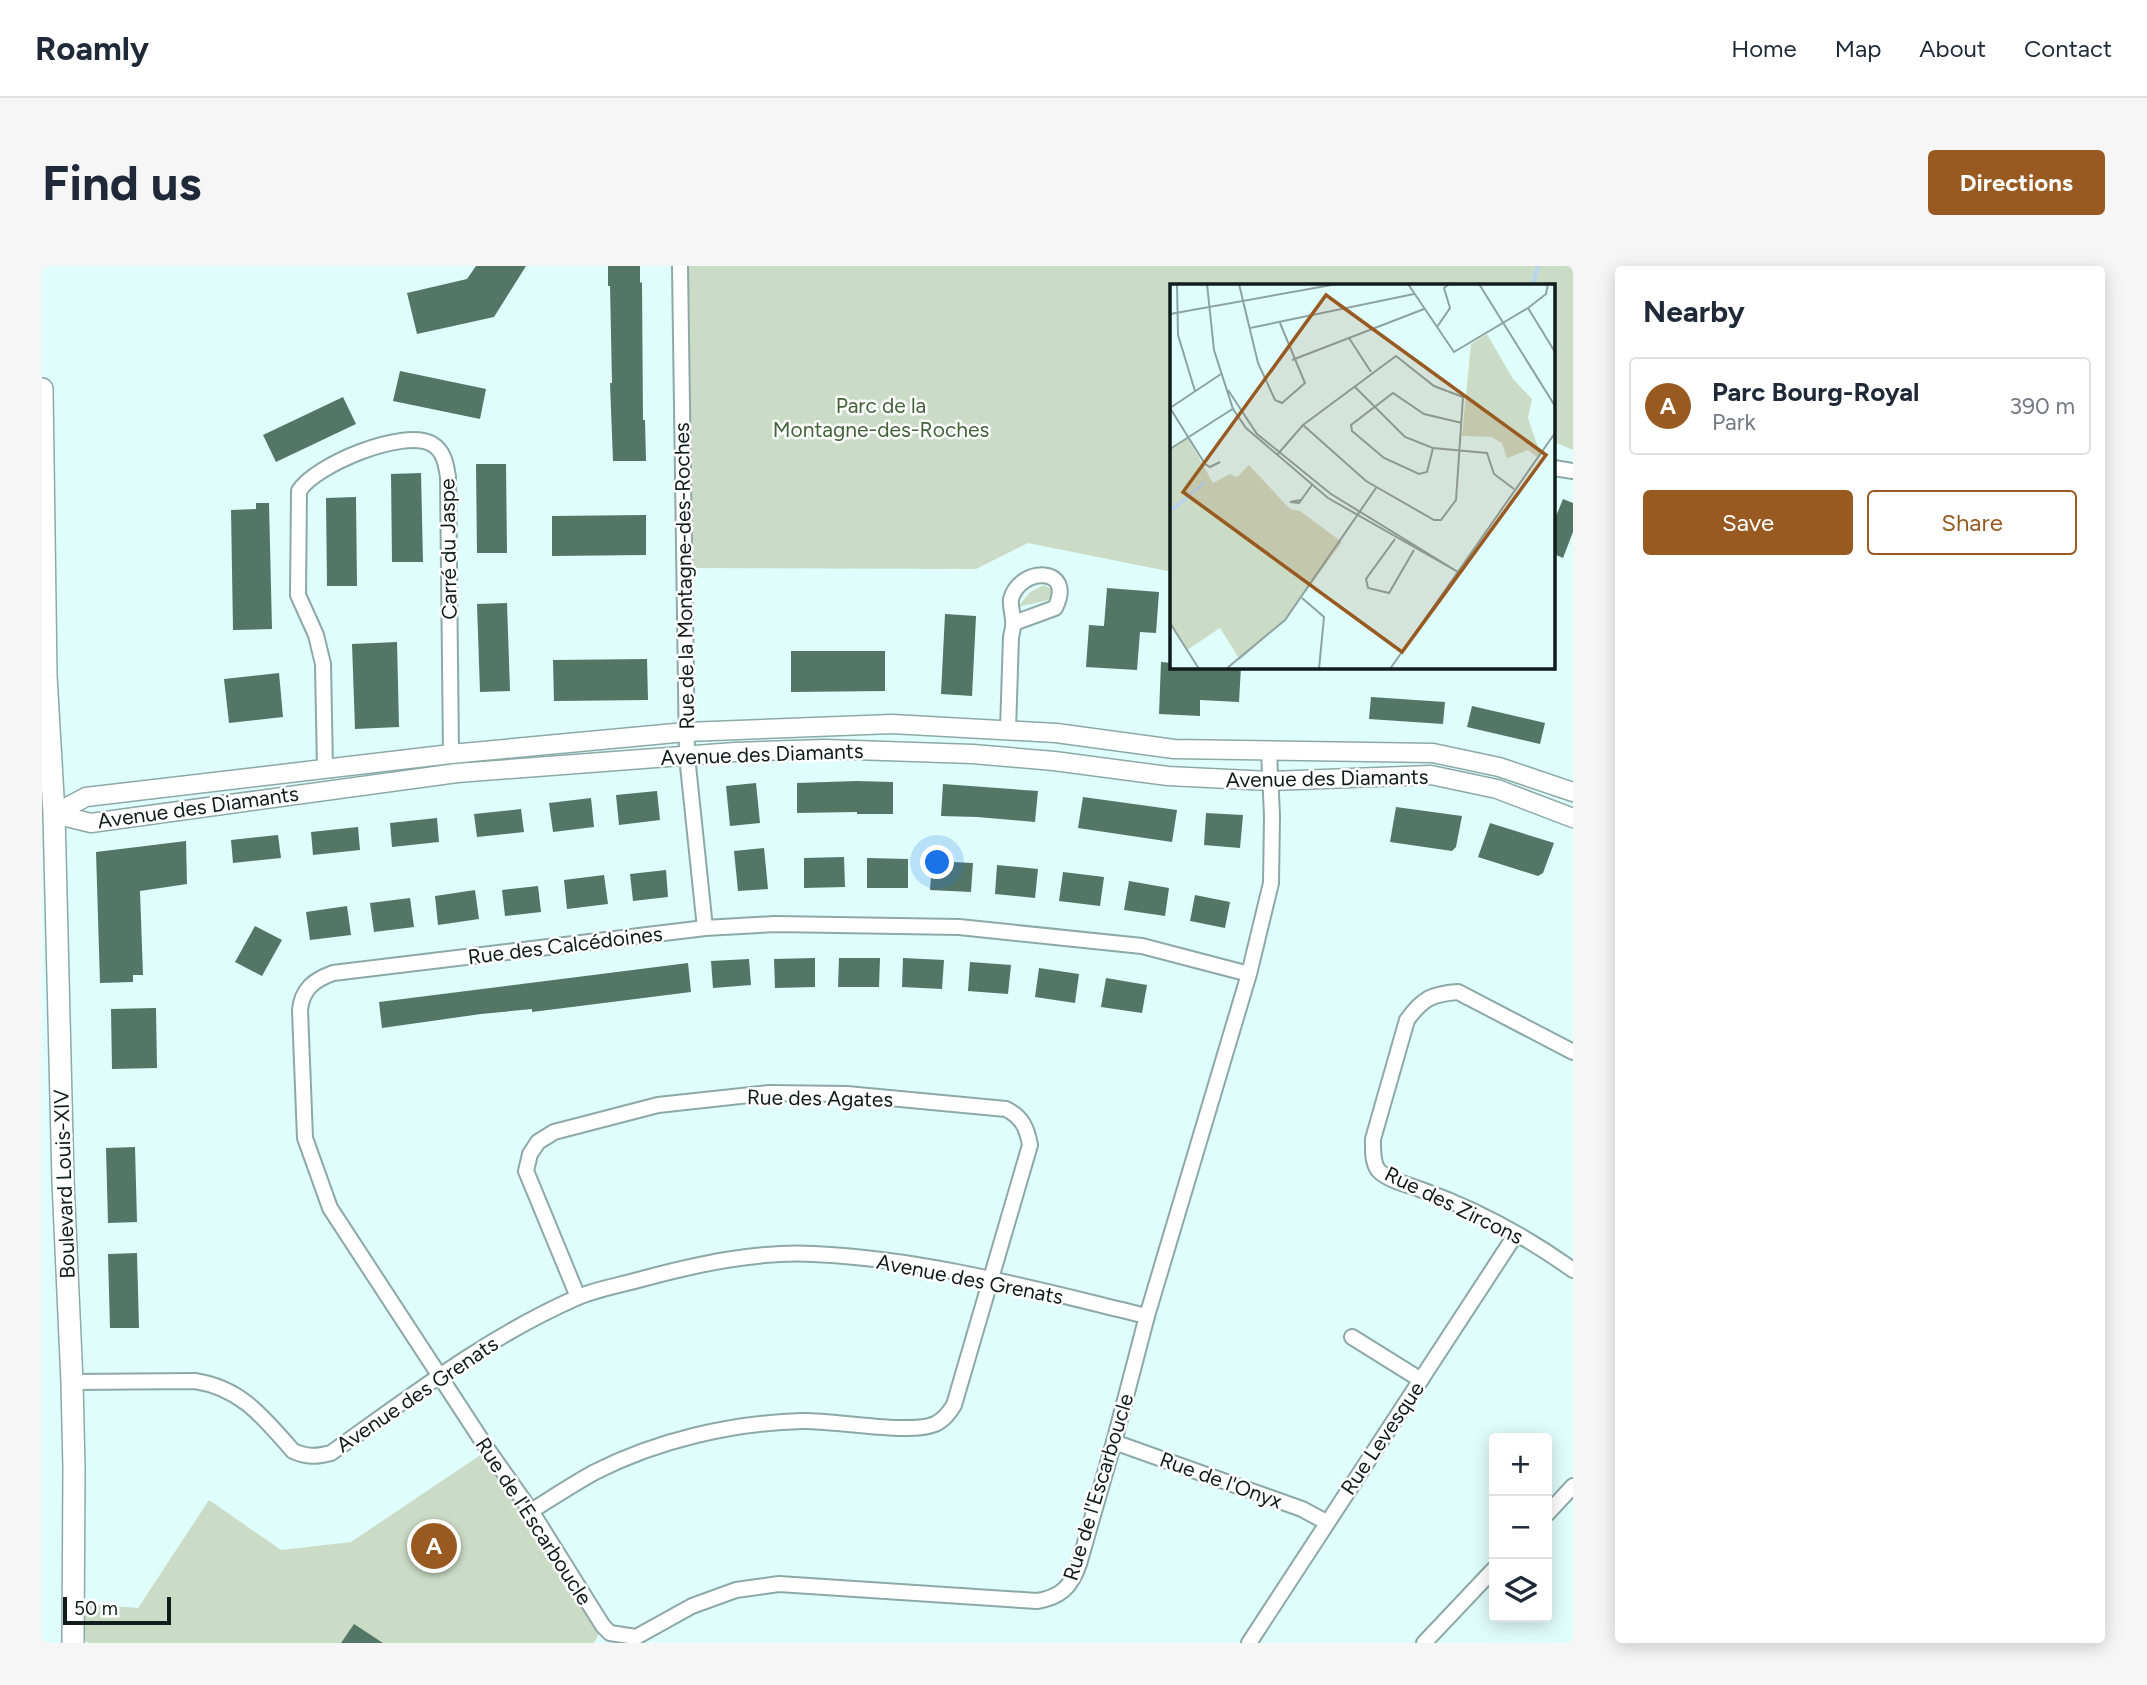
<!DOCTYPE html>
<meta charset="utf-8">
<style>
:root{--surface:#fff;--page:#f6f6f7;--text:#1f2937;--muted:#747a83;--line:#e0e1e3;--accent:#985a21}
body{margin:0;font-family:Figtree,sans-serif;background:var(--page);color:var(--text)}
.controls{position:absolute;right:21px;bottom:21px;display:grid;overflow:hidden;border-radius:7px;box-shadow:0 4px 18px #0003}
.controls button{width:63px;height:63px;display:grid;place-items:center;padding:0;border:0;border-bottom:2px solid var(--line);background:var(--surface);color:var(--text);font:35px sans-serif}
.scale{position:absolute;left:21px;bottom:18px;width:108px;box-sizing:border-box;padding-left:7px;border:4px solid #111c1c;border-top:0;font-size:19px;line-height:24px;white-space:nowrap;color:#111c1c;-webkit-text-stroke:5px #fff;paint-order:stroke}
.you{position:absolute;left:896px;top:597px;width:24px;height:24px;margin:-18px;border:5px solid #fff;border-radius:50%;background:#1a73e8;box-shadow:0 0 0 10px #1a73e833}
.badge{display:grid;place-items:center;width:46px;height:46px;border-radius:50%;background:var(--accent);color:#fff;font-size:23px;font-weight:700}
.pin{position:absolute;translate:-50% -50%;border:4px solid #fff;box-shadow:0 2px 7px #0006}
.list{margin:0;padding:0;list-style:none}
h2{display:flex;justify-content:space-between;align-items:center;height:91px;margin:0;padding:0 28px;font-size:30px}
h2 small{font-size:23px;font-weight:400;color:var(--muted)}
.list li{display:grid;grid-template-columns:46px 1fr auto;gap:21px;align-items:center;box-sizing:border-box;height:98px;margin:0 14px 14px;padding:0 14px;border:2px solid var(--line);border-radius:7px}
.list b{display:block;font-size:26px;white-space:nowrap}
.list p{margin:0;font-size:23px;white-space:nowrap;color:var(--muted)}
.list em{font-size:23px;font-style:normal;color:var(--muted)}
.actions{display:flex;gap:14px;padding:21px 28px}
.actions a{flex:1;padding:16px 0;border:2px solid var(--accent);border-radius:7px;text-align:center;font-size:24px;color:var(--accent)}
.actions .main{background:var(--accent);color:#fff}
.icon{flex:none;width:38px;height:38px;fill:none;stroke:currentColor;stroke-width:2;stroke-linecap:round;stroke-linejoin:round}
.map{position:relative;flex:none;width:1531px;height:1377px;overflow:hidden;border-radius:7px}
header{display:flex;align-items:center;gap:42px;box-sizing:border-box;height:98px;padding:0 35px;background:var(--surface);border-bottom:2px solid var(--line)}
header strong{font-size:33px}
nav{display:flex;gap:38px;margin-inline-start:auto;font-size:24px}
.intro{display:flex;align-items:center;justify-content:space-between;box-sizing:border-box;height:168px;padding:0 42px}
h1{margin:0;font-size:49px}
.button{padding:18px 32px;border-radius:7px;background:var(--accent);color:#fff;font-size:24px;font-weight:700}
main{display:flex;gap:42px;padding:0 42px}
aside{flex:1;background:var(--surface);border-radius:7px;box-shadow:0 4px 18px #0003}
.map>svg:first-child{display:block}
</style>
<header>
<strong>Roamly</strong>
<nav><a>Home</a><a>Map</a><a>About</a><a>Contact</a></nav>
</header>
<div class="intro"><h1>Find us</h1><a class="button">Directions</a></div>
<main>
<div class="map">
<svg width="1531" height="1377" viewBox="0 0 1531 1377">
<rect width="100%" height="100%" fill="#dffdfb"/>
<g fill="#cbdcc6">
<path d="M638,0H1531V184L1512,176V19H1130V306L986,277L934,303L640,302Z"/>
<path d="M1002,319L1009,323L1010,328L1006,334L976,341L988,326Z"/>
<path d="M446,1184L561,1360L552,1377H47L31,1369V1337L96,1342L167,1234L239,1284L309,1276Z"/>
</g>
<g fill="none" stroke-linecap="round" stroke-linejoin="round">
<path stroke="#b9d5ee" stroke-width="4.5" d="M1491,19L1496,0"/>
</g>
<g fill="#547667">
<path d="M434,0H484L452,51L375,68L365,27L425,13Z"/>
<path d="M566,0H598V17L600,16L601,154H603L604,195H571L568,117H570L568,20H566Z"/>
<path d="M358,105L444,123L438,153L351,135Z"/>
<path d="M301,131L314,158L234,196L221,169Z"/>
<path d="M434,198H464L465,287H435Z"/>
<path d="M379,207L381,296H350L349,208Z"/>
<path d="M314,231L315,320H285L284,232Z"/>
<path d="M1521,233L1531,237V266L1521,292L1512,288V255Z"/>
<path d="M214,237H227L230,363L191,364L189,244L214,243Z"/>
<path d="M604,249V289L510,290V250Z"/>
<path d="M1065,322L1117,326L1114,367L1098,366L1095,404L1044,401L1047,359L1062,360Z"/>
<path d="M465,337L468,425L438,426L435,338Z"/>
<path d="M903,348L934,350L930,430L899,428Z"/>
<path d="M355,376L357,461L313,463L310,378Z"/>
<path d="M749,385H843V425L749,426Z"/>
<path d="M605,393L606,434L512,435L511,394Z"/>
<path d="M1119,396L1130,397V401H1199L1197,436L1158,434V450L1117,448Z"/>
<path d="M237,407L241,451L187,457L182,413Z"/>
<path d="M1329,431L1403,436L1401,458L1327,453Z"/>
<path d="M1430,440L1503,457L1498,478L1425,461Z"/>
<path d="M815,515L851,516V548H815V546L755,547V517Z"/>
<path d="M714,517L718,557L688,560L684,520Z"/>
<path d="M901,518L996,525L993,556L935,551L899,550Z"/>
<path d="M615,525L618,554L577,559L574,529Z"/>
<path d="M1041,531L1135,544L1130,576L1036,562Z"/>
<path d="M549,532L552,561L511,566L507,537Z"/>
<path d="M1354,541L1420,550L1414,581L1410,585L1348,576Z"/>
<path d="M479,543L482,566L435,571L432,548Z"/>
<path d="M1164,547L1201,549L1198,582L1162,579Z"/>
<path d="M395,552L397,576L350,581L348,557Z"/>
<path d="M1448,557L1512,577L1501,607L1496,610L1436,591Z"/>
<path d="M316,561L318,584L271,589L269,566Z"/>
<path d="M236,569L239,592L191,597L189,574Z"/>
<path d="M144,575L145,618L98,625L101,709H91V716L58,717L54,586Z"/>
<path d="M722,582L726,623L696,625L692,585Z"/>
<path d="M802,591L803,621L762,622V592Z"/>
<path d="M825,592L866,593V622H825Z"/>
<path d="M890,595L931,597L929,626L888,624Z"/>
<path d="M955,599L996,603L993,632L953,628Z"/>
<path d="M624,604L626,631L591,635L588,608Z"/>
<path d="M1021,606L1062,611L1058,640L1017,635Z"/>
<path d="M562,609L566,638L525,643L522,614Z"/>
<path d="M1087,615L1127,622L1123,650L1082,644Z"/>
<path d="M496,620L499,646L463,650L460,624Z"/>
<path d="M433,624L437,653L396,659L393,630Z"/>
<path d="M1153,629L1188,636L1183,662L1148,655Z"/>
<path d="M368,632L372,661L332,666L328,637Z"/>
<path d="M305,640L309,669L268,674L264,646Z"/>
<path d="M213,660L240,674L220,710L193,696Z"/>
<path d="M773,692V721L733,722L732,693Z"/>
<path d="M797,692H838L837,721H796Z"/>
<path d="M861,692L902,694L900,723L860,721Z"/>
<path d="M707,693L709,719L671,722L669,695Z"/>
<path d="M928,696L969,699L966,728L926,725Z"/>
<path d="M646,697L649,726L490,746V743L439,748L340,762L337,736Z"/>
<path d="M997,702L1037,708L1033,737L993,731Z"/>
<path d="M1064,712L1105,719L1100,747L1059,741Z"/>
<path d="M114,742L115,802L70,803L69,743Z"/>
<path d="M93,881L95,956L66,957L64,882Z"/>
<path d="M95,987L97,1062H68L66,988Z"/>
<path d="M312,1358L341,1377H299Z"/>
</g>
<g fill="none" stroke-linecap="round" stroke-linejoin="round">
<defs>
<g id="minor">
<path d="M638,0L645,490L663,662"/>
<path d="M1512,202L1531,205"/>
<path d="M966,464L969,371C970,366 972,360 971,355C971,348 968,340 969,333C978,300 1034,300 1013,342L972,357"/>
<path d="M283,503L281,398L274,369L256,329L257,225C273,199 361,162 390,178C402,185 404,198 406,211L409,488"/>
<path d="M1207,708L1100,680L917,661L733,658L663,662L291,707C272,714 260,723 258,744L263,872L288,942L446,1184L489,1245L561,1360L568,1367L594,1371L650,1340L694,1324L737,1318L995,1335C1019,1331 1029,1321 1037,1298L1072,1176L1105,1050L1207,708L1229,617L1230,550L1227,485"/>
<path d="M1531,786L1416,726C1390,728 1381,732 1365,754L1331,873C1331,883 1330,895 1336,904C1345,914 1367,919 1380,924C1433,943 1485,971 1531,1004"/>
<path d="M1310,1071L1379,1114"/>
<path d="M30,1116L153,1115C199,1122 221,1151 251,1185C265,1191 274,1191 289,1187C368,1131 445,1071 534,1032C554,1023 579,1019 600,1013C656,998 715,985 772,988C885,993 996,1024 1105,1050"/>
<path d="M1072,1176L1260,1243L1284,1256"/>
<path d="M489,1245C510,1232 531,1218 553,1206C616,1174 690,1157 760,1155C791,1154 869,1169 893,1158C902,1154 907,1147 912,1139L988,879C985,862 980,851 964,843L805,828L727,827L616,839L512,866L496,876L488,888L484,905L536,1031"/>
<path d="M1505,1248L1531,1220"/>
<path d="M1207,1377L1474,968"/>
<path d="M1382,1377L1452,1303"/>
</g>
<g id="tertiary">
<path d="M12,548L44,531L409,488L644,466L850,458L1014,467L1132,483L1391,487L1457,501L1531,526"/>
<path d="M12,548L49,557L415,507L693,486L783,483L931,488L1012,495L1126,510L1228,515L1389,509L1455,523L1531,552"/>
</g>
<path id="secondary" d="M0,123L4,410L12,548L21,915L30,1116L32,1202L31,1377"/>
</defs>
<use href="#minor" stroke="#8da9a7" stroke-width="18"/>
<use href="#tertiary" stroke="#8da9a7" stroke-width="21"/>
<use href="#secondary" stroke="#8da9a7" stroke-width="24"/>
<use href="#minor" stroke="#fff" stroke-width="14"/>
<use href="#tertiary" stroke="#fff" stroke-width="18"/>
<use href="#secondary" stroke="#fff" stroke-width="21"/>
</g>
<g text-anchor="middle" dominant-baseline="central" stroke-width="5" stroke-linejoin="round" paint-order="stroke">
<g font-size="21" fill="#426238" stroke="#fff">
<text x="839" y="139">Parc de la<tspan x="839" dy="24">Montagne-des-Roches</tspan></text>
</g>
<g font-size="21" fill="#111c1c" stroke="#fff">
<text transform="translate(406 283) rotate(-91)">Carré du Jaspe</text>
<text transform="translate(642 310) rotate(-91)">Rue de la Montagne-des-Roches</text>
<text transform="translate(720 488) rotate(-2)">Avenue des Diamants</text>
<text transform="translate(1285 512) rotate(-1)">Avenue des Diamants</text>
<text transform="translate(156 541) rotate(-8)">Avenue des Diamants</text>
<text transform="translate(523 679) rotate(-7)">Rue des Calcédoines</text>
<text transform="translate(778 832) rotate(1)">Rue des Agates</text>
<text transform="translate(22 918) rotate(-92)">Boulevard Louis-XIV</text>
<text transform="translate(1412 939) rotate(26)">Rue des Zircons</text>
<text transform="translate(928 1013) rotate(11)">Avenue des Grenats</text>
<text transform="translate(375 1128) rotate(-34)">Avenue des Grenats</text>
<text transform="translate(1340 1172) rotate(-56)">Rue Levesque</text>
<text transform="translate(1179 1214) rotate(20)">Rue de l'Onyx</text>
<text transform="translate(1056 1221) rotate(-73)">Rue de l'Escarboucle</text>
<text transform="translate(492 1255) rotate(57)">Rue de l'Escarboucle</text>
</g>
</g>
<g transform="translate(1128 18)">
<rect width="385" height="385" fill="#dffdfb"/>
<path d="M317,50L343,95L362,115L358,134L370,169L367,173L358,166L337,174L332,159L321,153L292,152L301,60ZM18,154L43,199L60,190L67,193L79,181L120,225L130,227L172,258L115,336L70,376L50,344L17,366L0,339V165Z" fill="#cbdcc6"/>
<path fill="none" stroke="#b9d5ee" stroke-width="3.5" d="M2,226L35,198"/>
<path fill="none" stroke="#8da3a2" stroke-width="2" d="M7,0L8,51L25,107M37,0L44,66L63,125L76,144L158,214L288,288M69,0L88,79L105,116L112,119L135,99L110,39M238,0L284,68L358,24L376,10L378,0M309,0L385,122M358,24L385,68M0,30L167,0M267,43L280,24L274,4L279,0M80,44L244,10M179,54L201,88M122,76L254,25M184,102L235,153L263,164L317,169L324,190L344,205M58,106L87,150L161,210L288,288M0,124L35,180L40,183L50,178M0,124L51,90M263,164L257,188L249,190L214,174L182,147L181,141L223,109L254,130L292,139M0,165L64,124M107,171L133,141L226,72L264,102L293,113L286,216L271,236H264L196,197L133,141M130,216L120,218L129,219L142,201M225,255L196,295L198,304L219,309L244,266M132,314L154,333L149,385M0,339L29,385M56,385L115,336L206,204M220,385L385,149"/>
<path fill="#985a21" fill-opacity="0.15" stroke="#985a21" stroke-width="3.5" d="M156,11L376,171L232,368L13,208Z"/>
<rect width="385" height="385" fill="none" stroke="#111c1c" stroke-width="3.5"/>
</g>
</svg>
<div class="controls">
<button>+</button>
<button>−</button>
<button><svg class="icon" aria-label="layers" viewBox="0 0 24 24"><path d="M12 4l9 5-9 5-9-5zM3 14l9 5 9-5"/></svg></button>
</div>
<div class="scale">50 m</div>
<div class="you"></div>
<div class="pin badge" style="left:392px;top:1280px">A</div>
</div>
<aside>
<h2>Nearby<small></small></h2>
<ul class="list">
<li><span class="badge">A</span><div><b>Parc Bourg-Royal</b><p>Park</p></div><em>390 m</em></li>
</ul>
<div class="actions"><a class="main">Save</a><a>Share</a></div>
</aside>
</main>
